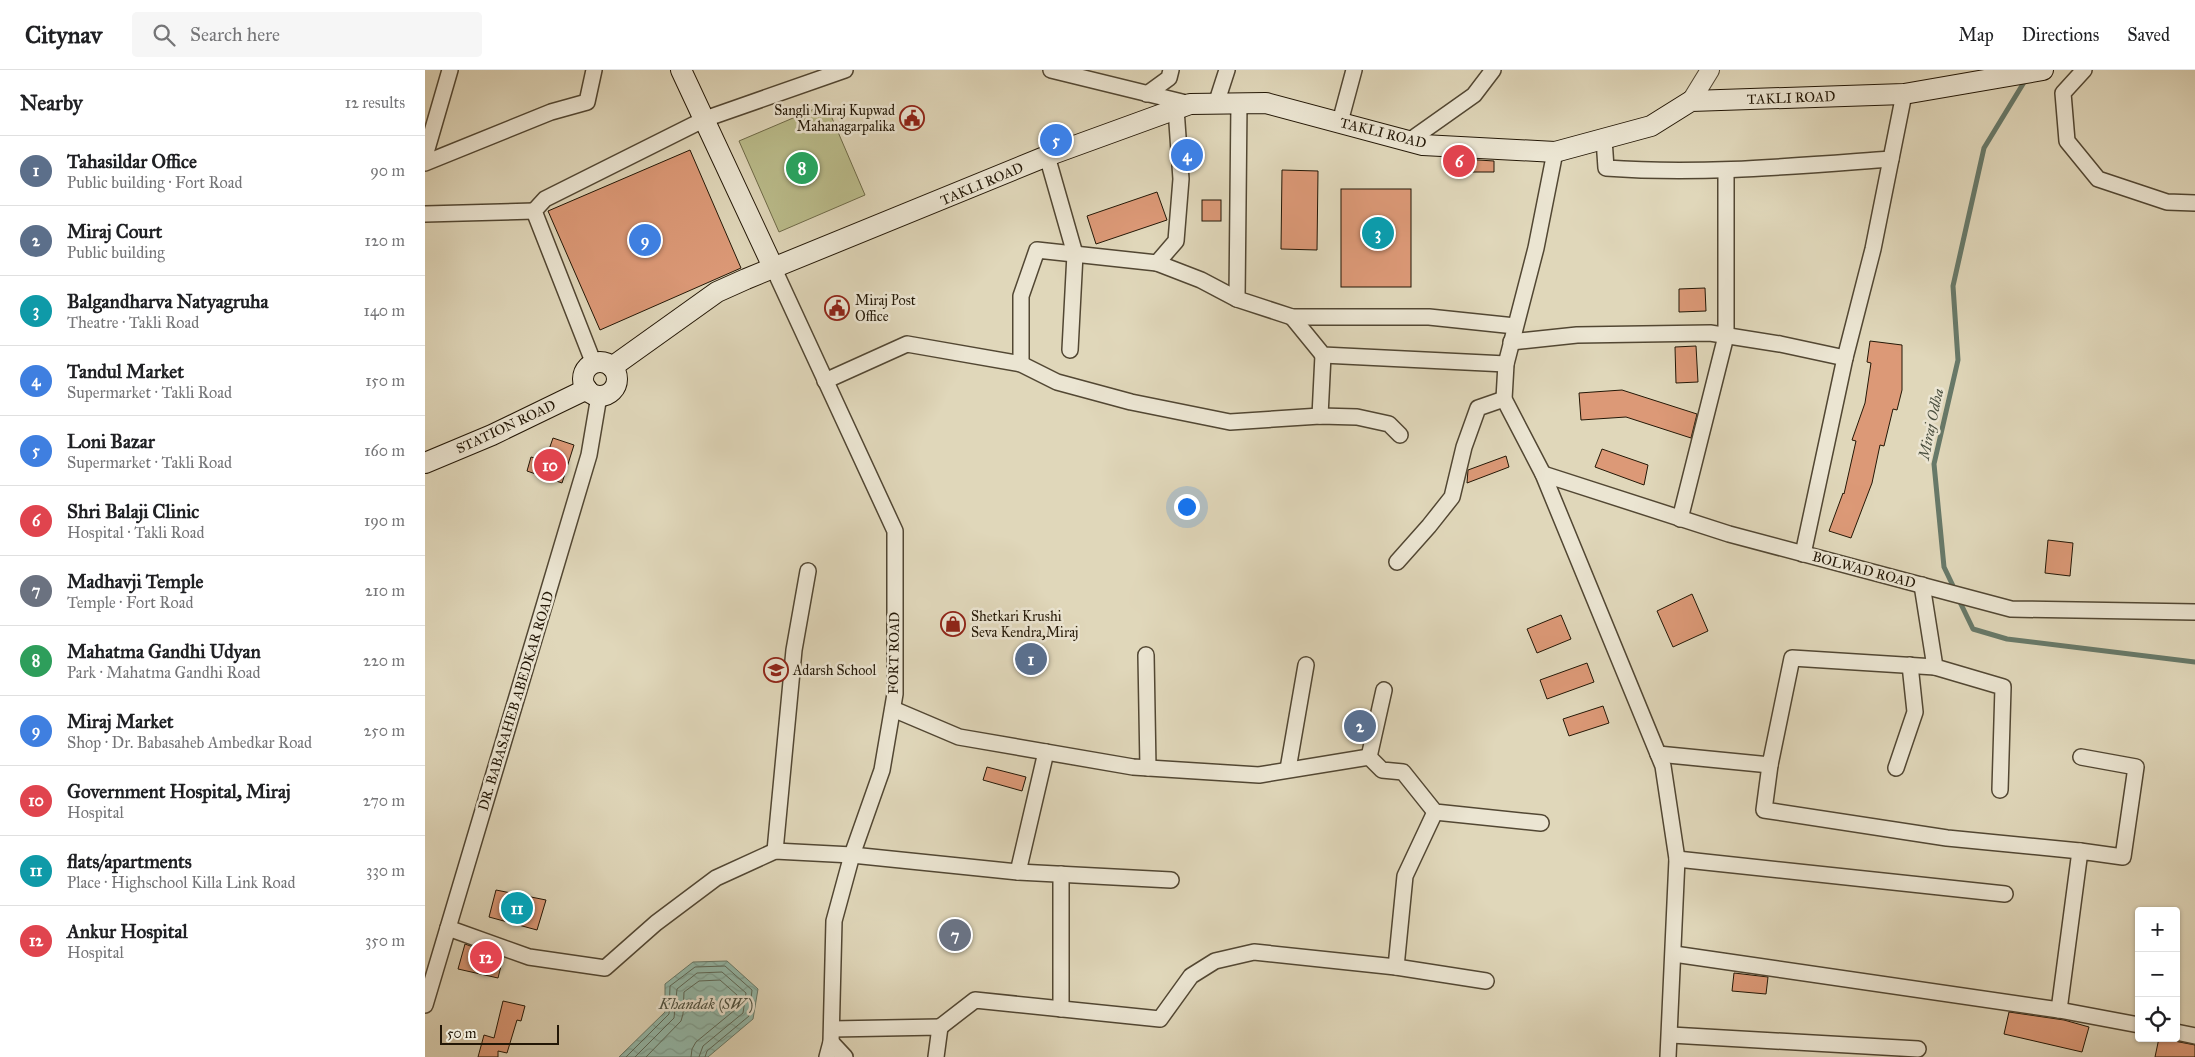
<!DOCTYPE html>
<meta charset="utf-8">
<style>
:root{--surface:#fff;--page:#f6f6f6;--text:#202124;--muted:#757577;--line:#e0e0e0;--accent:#8f2418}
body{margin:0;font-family:"IM FELL Great Primer",serif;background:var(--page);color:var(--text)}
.controls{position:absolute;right:15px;bottom:15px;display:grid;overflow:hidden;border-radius:5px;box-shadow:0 1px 4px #0004}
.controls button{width:45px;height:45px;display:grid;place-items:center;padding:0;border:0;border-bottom:1px solid var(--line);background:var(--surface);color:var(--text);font:25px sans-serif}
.scale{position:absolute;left:15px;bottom:12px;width:119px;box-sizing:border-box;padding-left:5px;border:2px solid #231706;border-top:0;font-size:14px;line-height:18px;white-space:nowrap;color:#231706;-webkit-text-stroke:4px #ebe5d2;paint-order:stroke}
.you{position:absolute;left:761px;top:436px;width:18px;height:18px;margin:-12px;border:4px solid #fff;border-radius:50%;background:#1a73e8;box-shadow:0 0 0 8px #1a73e833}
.badge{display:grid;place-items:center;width:32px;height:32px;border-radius:50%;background:var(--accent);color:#fff;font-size:16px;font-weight:700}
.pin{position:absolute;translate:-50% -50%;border:2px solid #fff;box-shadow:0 1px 5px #0006}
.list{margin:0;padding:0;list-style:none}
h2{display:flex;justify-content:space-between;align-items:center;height:65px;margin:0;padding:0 20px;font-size:21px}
h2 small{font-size:16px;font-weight:400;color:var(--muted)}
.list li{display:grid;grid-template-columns:32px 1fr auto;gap:15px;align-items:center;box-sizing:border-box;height:70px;padding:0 20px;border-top:1px solid var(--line)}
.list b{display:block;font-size:19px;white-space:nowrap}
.list p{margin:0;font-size:16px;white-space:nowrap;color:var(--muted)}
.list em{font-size:16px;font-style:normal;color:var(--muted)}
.icon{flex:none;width:28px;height:28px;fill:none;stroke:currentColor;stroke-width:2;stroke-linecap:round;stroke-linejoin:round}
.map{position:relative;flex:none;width:1770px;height:987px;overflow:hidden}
header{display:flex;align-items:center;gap:30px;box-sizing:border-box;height:70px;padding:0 25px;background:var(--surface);border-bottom:1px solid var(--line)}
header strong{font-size:24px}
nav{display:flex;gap:28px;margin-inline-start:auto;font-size:18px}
.search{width:350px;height:45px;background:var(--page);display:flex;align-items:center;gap:12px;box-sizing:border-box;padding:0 18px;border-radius:5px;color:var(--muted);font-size:19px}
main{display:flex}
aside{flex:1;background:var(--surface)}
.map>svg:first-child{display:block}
</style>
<header>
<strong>Citynav</strong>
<div class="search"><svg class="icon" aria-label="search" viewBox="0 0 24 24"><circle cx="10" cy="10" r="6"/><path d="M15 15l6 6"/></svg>Search here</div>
<nav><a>Map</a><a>Directions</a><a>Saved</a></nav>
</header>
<main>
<aside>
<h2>Nearby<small>12 results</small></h2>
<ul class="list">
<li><span class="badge" style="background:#5c6f8a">1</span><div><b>Tahasildar Office</b><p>Public building · Fort Road</p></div><em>90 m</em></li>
<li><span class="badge" style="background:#5c6f8a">2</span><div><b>Miraj Court</b><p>Public building</p></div><em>120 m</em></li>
<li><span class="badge" style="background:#0f9aa8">3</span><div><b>Balgandharva Natyagruha</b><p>Theatre · Takli Road</p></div><em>140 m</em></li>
<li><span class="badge" style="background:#3f7fe0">4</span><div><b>Tandul Market</b><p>Supermarket · Takli Road</p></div><em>150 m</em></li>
<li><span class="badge" style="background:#3f7fe0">5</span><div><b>Loni Bazar</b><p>Supermarket · Takli Road</p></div><em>160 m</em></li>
<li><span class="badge" style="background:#e0444e">6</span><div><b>Shri Balaji Clinic</b><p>Hospital · Takli Road</p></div><em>190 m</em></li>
<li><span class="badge" style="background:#6b7280">7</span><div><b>Madhavji Temple</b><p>Temple · Fort Road</p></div><em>210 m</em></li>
<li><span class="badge" style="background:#2e9e5b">8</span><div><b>Mahatma Gandhi Udyan</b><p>Park · Mahatma Gandhi Road</p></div><em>220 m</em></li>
<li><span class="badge" style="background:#3f7fe0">9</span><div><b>Miraj Market</b><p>Shop · Dr. Babasaheb Ambedkar Road</p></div><em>250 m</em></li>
<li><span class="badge" style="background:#e0444e">10</span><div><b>Government Hospital, Miraj</b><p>Hospital</p></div><em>270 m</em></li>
<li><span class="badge" style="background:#0f9aa8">11</span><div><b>flats/apartments</b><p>Place · Highschool Killa Link Road</p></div><em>330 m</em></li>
<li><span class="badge" style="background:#e0444e">12</span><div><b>Ankur Hospital</b><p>Hospital</p></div><em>350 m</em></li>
</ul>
</aside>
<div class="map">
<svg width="1770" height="987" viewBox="0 0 1770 987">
<defs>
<pattern id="water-waves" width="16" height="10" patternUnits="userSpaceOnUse" patternTransform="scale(1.25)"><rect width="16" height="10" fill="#94baab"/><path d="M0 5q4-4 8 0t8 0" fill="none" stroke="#7f9f92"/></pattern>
</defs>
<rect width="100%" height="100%" fill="#e0d7ba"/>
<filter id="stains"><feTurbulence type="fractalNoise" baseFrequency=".004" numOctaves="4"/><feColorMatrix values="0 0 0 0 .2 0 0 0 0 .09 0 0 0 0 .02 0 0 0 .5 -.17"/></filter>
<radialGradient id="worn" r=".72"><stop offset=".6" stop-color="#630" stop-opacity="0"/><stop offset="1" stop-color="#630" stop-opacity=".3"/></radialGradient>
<path fill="#babc8b" stroke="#6e6a48" d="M401,34L440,125L354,162L314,71Z"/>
<path fill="url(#water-waves)" stroke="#677969" d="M302,891L333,919L328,949L283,987H194L240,942V914L268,892Z"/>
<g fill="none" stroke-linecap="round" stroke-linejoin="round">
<g stroke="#5c6858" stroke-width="1">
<path d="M201,987L244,944L245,916L270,897L300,896L327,920L324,946L282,981L280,987"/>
<path d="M210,987L249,948L252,919L272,903L297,902L321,923L318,943L278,976L274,987"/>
<path d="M221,987L256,951L258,944L259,922L274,911L295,910L312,925L311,939L271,972L267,979L266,987"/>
</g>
<g stroke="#677969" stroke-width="5">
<path d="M1530,520L1519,497L1509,394L1533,290L1528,216L1559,78L1601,9"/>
<path d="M1533,528L1548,559L1582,569L1770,592"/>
</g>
</g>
<g fill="#dc9977" stroke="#231706">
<path d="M265,80L316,198L175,260L123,141Z"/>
<path d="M1022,88L1069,91V102H1022Z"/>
<path d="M857,100L893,101L892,180L856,179Z"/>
<rect x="916" y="119" width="70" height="98"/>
<path d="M732,122L742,150L671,174L662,146Z"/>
<rect x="777" y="130" width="19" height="21"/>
<path d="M1280,218L1281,241L1254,242V219Z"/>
<path d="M1445,271L1477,275V320L1472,340L1468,339L1459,376L1455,375L1447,413L1426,468L1404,461L1418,423L1419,424L1431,371L1427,370L1440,333L1446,293L1442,292Z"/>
<path d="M1271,276L1273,312L1251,313L1250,277Z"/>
<path d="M1197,320L1272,344L1266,368L1201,347L1156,350L1154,323Z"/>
<path d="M128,368L149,375L137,413L102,401L106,387L120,391Z"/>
<path d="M1177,379L1223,395L1219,415L1170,397Z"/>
<path d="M1081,386L1084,397L1042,413L1043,400Z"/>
<path d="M1623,470L1648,473L1645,506L1620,503Z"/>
<path d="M1267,524L1283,561L1248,577L1232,541Z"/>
<path d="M1136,545L1146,569L1112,583L1102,559Z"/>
<path d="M1162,593L1169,612L1122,629L1115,610Z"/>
<path d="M1178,636L1184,653L1144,666L1138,649Z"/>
<path d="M562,697L601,707L597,721L558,710Z"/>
<path d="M71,820L121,830L112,860L64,847Z"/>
<path d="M40,874L78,888L73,908L33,899Z"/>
<path d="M1309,903L1343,907L1341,924L1307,921Z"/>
<path d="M78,931L100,936L96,951L92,950L82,983L73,981V987H53L59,965L69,968Z"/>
<path d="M1584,942L1639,950L1664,957L1657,982L1579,964Z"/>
<path d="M1734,968H1744L1749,971L1770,975V987H1730Z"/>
</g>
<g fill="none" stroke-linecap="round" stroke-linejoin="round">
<defs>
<g id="minor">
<path d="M626,0L765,34"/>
<path d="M1659,0L1638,23L1642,71L1673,109L1742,132L1770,133"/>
<path d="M722,24L744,8L746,0"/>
<path d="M814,33L812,229L867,247H1004L1090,256"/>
<path d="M791,34L802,0"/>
<path d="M915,52L929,0"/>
<path d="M1179,69L1181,98C1276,105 1370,96 1466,89"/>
<path d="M984,71L1049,25L1068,0"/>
<path d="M1130,82L1111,178L1081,294L1079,329L1118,404L1238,696L1252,789L1243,987"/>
<path d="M0,86L25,0"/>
<path d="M622,86L650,184L645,280"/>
<path d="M0,93L126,42L162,32L169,0"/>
<path d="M0,144L109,141"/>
<path d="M732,193L776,210L812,229"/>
<path d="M348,197L470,461V624L457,700L427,785L409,851L406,972L402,987"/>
<path d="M867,247L898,285L1081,294"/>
<path d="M1086,272L1152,265L1285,263L1355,274L1420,288"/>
<path d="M169,294L109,141L120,129L280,49L420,0"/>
<path d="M596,294V226L612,180L732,193L751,171L756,109L751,39"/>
<path d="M400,311L482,274L596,294L632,312L706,332L805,352L895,346L932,347L964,354L975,365"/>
<path d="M895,346L898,285"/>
<path d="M1118,404L1304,464L1586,539L1770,542"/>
<path d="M1255,449L1301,266V101"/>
<path d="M1378,484L1420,288L1448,179L1479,24"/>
<path d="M972,492L1004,456L1027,427L1039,377L1053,338L1079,329"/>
<path d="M1497,515L1510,597L1578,617L1575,720"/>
<path d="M721,585L723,698"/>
<path d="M468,639L534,667L708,697L834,705L944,687L957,700L978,702L1010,742L1116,753"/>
<path d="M1233,684L1345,695L1367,588L1510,597"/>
<path d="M944,687L959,620"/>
<path d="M1345,695L1339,740L1522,768L1655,781"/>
<path d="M1471,698L1490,642L1485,595"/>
<path d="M863,699L881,595"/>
<path d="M350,781L369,580L383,501"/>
<path d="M1252,789L1580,824"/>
<path d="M593,802L621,682"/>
<path d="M636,804V939"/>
<path d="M23,858L104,887L180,898L231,853L291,808L350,781L427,785L593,802L746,810"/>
<path d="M1249,884L1634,940L1714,955"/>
<path d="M971,897L980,806L1010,742"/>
<path d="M0,935L164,385L174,326"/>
<path d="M1634,940L1655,781L1698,787L1711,697L1656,687"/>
<path d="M515,957L550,930L735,949L766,906L790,891L829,882L971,897L1061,911"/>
<path d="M407,959L515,957L511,987"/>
<path d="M1751,962L1770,966"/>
<path d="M1246,965L1493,979"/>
<path d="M406,972L420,987"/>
</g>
<path id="tertiary" d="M1266,31L1285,0"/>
<g id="secondary">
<path d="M256,0L348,197"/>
<circle cx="175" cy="309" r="17"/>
<path d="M187,297L292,222L321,209L622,86L765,34L841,33L998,75L1130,82L1226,56L1266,31L1479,24L1618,0"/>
<path d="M0,393L67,365L162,319"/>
</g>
</defs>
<use href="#minor" stroke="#524733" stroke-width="18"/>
<use href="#tertiary" stroke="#524733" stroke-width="20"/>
<use href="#secondary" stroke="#231706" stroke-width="22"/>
<use href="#minor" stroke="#ebe5d2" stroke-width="15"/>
<use href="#tertiary" stroke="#ebe5d2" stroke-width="18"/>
<use href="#secondary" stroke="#ebe5d2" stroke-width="20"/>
</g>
<defs>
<symbol id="civic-ring" viewBox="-11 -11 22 22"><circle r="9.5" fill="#ebe5d2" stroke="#8f2418" stroke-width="1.5"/><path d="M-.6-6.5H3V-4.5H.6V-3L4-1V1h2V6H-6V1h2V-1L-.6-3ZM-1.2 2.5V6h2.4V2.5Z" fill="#8f2418"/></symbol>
<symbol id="shop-ring" viewBox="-11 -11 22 22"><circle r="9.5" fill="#ebe5d2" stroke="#8f2418" stroke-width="1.5"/><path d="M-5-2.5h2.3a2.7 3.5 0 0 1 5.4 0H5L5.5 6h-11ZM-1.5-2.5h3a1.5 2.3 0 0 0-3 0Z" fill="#8f2418"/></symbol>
<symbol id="school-ring" viewBox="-11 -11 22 22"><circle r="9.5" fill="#ebe5d2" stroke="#8f2418" stroke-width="1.5"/><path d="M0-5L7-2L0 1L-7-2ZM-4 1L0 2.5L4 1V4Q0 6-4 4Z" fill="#8f2418"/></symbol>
</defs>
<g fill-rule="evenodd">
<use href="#civic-ring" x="473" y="34" width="28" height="28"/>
<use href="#civic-ring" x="398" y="224" width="28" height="28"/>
<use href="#shop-ring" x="514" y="540" width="28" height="28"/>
<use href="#school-ring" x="337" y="586" width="28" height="28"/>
</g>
<g text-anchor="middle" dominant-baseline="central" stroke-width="5" stroke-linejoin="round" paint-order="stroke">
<g font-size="14" fill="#231706" stroke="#ebe5d2">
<text transform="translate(1366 28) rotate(-2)">TAKLI ROAD</text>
<text transform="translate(958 63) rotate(14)">TAKLI ROAD</text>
<text transform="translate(557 114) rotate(-23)">TAKLI ROAD</text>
<text transform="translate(81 357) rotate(-25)">STATION ROAD</text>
<text transform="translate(1439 500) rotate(15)">BOLWAD ROAD</text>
<text transform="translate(469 583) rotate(-89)">FORT ROAD</text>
<text transform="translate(91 631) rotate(-73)">DR. BABASAHEB ABEDKAR ROAD</text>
</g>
<g font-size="14" fill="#231706" stroke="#ebe5d2" text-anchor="start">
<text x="470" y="40" text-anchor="end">Sangli Miraj Kupwad<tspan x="470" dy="16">Mahanagarpalika</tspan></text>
<text x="430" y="230">Miraj Post<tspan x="430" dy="16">Office</tspan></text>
<text x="546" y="546">Shetkari Krushi<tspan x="546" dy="16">Seva Kendra,Miraj</tspan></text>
<text x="368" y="600">Adarsh School</text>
</g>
<g font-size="15" font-style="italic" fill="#4b5040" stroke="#ebe5d2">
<text transform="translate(1506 354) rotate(-78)">Miraj Odha</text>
<text x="281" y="934">Khandak (SW)</text>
</g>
</g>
<rect width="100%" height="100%" filter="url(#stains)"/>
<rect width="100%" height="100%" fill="url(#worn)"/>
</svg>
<div class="controls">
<button>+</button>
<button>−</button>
<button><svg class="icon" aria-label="locate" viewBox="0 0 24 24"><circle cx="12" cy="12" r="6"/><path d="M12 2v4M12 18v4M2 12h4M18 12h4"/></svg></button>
</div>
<div class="scale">50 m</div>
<div class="you"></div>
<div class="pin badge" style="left:606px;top:589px;background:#5c6f8a">1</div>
<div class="pin badge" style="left:935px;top:656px;background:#5c6f8a">2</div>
<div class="pin badge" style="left:953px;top:163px;background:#0f9aa8">3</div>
<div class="pin badge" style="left:762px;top:85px;background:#3f7fe0">4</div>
<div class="pin badge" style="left:631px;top:70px;background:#3f7fe0">5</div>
<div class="pin badge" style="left:1034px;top:91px;background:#e0444e">6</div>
<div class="pin badge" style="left:530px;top:865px;background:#6b7280">7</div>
<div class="pin badge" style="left:377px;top:98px;background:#2e9e5b">8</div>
<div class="pin badge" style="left:220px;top:170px;background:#3f7fe0">9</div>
<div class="pin badge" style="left:125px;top:395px;background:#e0444e">10</div>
<div class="pin badge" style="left:92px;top:838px;background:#0f9aa8">11</div>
<div class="pin badge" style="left:61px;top:887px;background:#e0444e">12</div>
</div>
</main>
